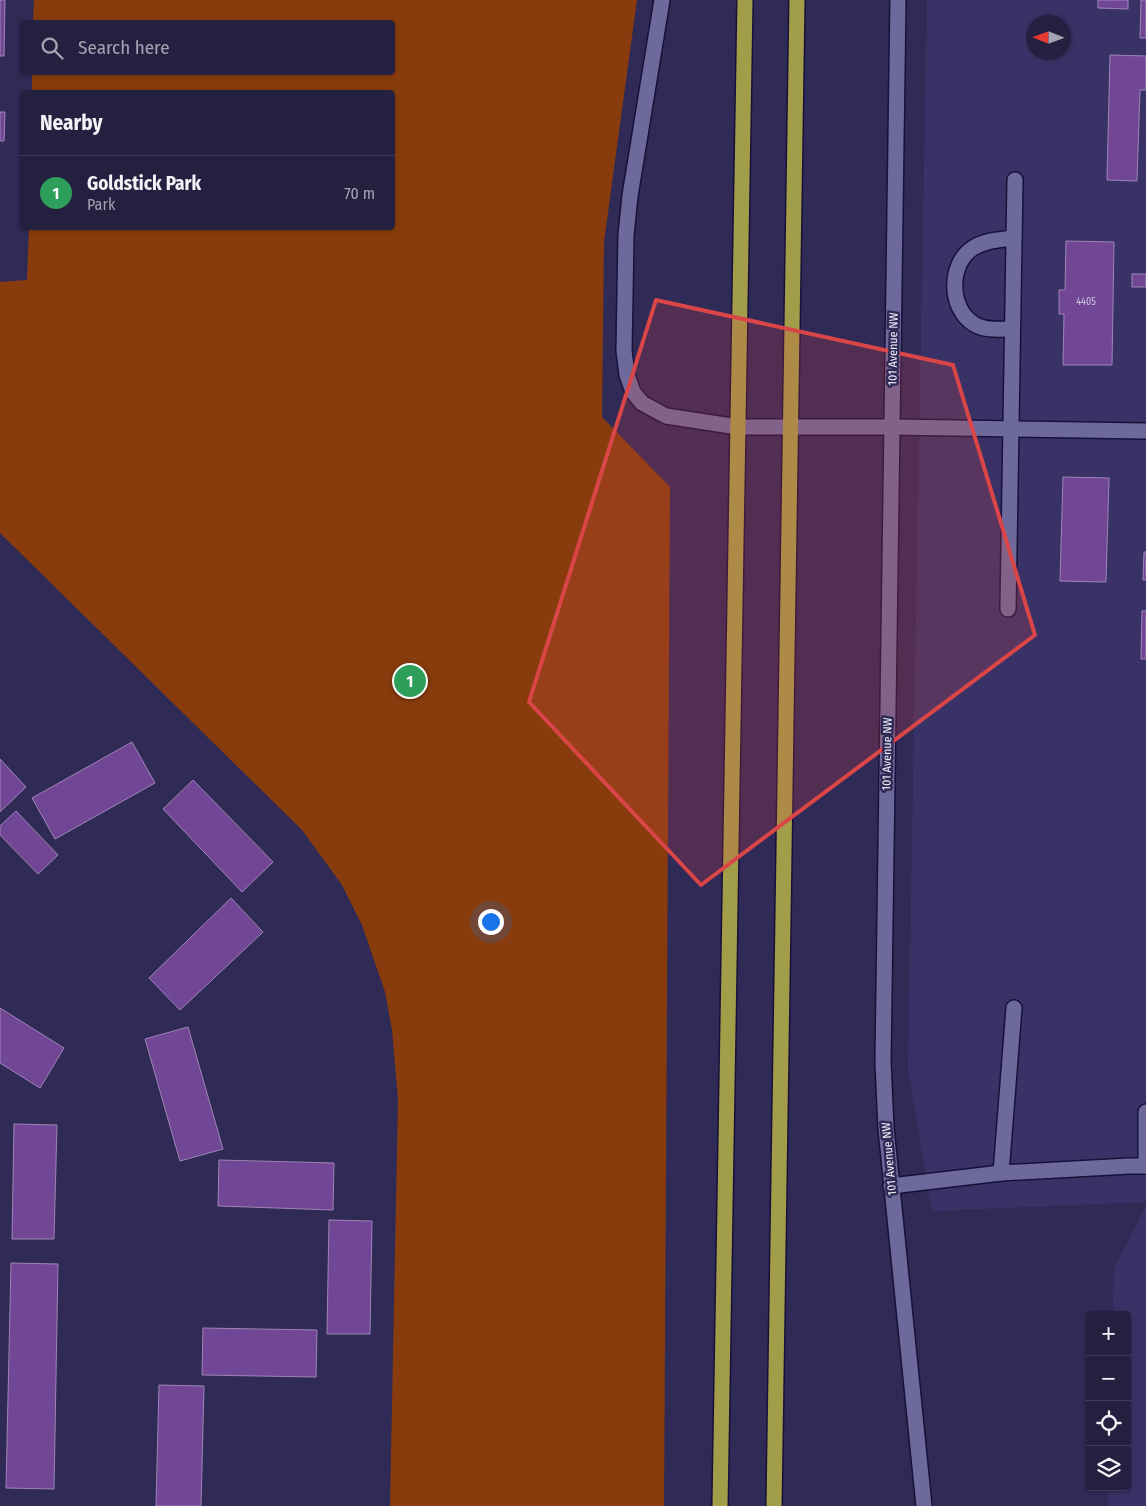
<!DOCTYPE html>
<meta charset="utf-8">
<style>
:root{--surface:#242040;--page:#2c2847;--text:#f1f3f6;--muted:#a3a3b1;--line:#413e59;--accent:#c2bd3f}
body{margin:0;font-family:"Fira Sans Condensed",sans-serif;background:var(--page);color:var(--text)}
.controls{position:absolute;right:15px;bottom:15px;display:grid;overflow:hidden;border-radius:5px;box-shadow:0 1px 4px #0004}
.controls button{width:45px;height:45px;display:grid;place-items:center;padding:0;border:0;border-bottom:1px solid var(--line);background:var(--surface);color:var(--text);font:25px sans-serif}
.compass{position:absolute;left:1026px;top:15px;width:45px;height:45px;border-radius:50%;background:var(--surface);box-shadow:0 1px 4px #0004;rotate:271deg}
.you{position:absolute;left:490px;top:921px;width:18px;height:18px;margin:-12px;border:4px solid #fff;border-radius:50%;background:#1a73e8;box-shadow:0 0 0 8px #1a73e833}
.badge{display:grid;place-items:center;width:32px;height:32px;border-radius:50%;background:var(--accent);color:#fff;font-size:16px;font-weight:700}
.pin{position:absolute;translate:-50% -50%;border:2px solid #fff;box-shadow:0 1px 5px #0006}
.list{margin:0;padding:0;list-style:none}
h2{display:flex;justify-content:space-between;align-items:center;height:65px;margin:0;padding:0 20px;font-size:21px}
h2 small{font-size:16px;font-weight:400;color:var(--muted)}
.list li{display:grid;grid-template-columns:32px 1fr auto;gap:15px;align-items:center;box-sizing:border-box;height:75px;padding:0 20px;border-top:1px solid var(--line)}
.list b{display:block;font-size:19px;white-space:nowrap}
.list p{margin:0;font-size:16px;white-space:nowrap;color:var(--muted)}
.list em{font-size:16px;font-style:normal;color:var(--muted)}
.icon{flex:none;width:28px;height:28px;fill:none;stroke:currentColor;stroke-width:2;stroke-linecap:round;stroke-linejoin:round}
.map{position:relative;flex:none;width:1146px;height:1506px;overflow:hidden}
.search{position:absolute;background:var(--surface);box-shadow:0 1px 4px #0004;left:20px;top:20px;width:375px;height:55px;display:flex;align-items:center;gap:12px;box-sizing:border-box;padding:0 18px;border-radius:5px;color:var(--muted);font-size:19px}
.panel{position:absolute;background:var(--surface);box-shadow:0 1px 4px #0004;left:20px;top:90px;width:375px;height:140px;border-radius:5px}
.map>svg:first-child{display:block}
</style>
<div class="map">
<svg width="1146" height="1506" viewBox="0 0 1146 1506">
<rect width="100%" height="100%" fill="#302a56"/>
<g fill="#393266" fill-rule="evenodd">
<path d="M927,0H1146V1202L932,1211L908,1068ZM1034,22H1064V52H1034Z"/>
<path d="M1146,1206V1506H1108L1109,1487H1127V1315H1113L1114,1268Z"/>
</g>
<path fill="#883c0d" d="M34,0H637L604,242L602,417L670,487L664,1506H390L398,1099L392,1030L385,992L362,925L342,885L302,830L0,533V282L27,280L29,228H392V92H32V73L392,72V22H33Z"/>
<g fill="#714795" stroke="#9e85b6">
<path d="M0,0H5L4,56H0Z"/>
<path d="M1098,0H1128V9L1098,8Z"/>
<path d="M1141,0H1146V38H1140Z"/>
<path d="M1110,55L1146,56V90H1140L1137,181L1107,180Z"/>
<path d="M0,112H5L4,141H0Z"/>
<path d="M1066,241L1114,242L1112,365H1063L1064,314H1059V290H1065Z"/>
<rect x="1132" y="274" width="14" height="13"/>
<path d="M1063,477L1109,478L1106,582L1060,581Z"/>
<path d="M1144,552H1146V580H1143Z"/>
<path d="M1142,611H1146V659H1141Z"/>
<path d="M132,742L155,783L55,839L32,798Z"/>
<path d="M0,759L26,787L0,812Z"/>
<path d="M193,780L273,862L242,892L163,809Z"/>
<path d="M16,811L58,855L38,874L0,835V826Z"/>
<path d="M231,898L263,932L180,1010L149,978Z"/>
<path d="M0,1008L64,1048L40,1088L0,1063Z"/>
<path d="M188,1027L223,1149L180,1161L145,1039Z"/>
<path d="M14,1124L57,1125L54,1239H12Z"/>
<path d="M219,1160L334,1163L333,1210L218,1206Z"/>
<path d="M329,1220L372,1221L370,1334H327Z"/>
<path d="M11,1263L58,1264L54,1489L6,1488Z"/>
<path d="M203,1328L317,1330L316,1377L202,1375Z"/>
<path d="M159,1385L204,1386L201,1506H156Z"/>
</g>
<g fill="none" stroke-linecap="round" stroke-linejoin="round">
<defs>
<g id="minor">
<path d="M662,0L630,196L626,235L624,351L627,375L633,392L642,403L666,416L738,427H892L1146,431"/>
<path d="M898,0L883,1062L886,1128L924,1506"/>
<path d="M1012,329C1001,329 985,331 974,324C949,309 948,264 973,248C985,240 1000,240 1014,238"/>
<path d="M1008,609L1015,180"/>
<path d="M1146,1166V1112"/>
<path d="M1001,1173L1129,1166H1146"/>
<path d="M891,1186L1001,1173L1014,1008"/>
</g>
<g id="major">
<path d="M720,1506L745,0"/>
<path d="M774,1506L797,0"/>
</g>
</defs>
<use href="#minor" stroke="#19103a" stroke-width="18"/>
<use href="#major" stroke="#19103a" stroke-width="18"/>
<use href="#minor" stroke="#6d6a9b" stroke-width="15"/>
<use href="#major" stroke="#a29d48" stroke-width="15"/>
</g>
<path fill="#da4648" fill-opacity="0.2" stroke="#da4648" stroke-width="4" stroke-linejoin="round" d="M656,300L953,365L1035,635L701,885L529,702Z"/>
<g text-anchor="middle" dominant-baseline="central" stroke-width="5" stroke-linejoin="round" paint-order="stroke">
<g font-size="10" fill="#d1c6e2">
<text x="1086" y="302">4405</text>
</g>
<g font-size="12" fill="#f1f1fc" stroke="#302a56">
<text transform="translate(893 349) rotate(-89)">101 Avenue NW</text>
<text transform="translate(887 754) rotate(-89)">101 Avenue NW</text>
<text transform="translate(889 1159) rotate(-95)">101 Avenue NW</text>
</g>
</g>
</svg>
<div class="controls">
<button>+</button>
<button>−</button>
<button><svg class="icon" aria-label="locate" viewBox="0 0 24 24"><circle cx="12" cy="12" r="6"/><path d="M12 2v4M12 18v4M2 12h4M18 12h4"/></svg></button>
<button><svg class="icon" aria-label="layers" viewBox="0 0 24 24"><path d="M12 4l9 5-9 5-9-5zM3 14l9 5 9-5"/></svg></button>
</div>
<svg class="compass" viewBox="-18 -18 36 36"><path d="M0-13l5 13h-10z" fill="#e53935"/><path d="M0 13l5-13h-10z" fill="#a3a3b1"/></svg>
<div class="you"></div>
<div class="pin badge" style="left:410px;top:681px;background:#2e9e5b">1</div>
<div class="search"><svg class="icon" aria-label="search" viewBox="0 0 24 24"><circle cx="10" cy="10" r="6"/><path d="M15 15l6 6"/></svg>Search here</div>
<section class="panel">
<h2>Nearby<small></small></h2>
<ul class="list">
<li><span class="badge" style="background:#2e9e5b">1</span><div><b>Goldstick Park</b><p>Park</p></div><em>70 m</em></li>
</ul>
</section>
</div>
